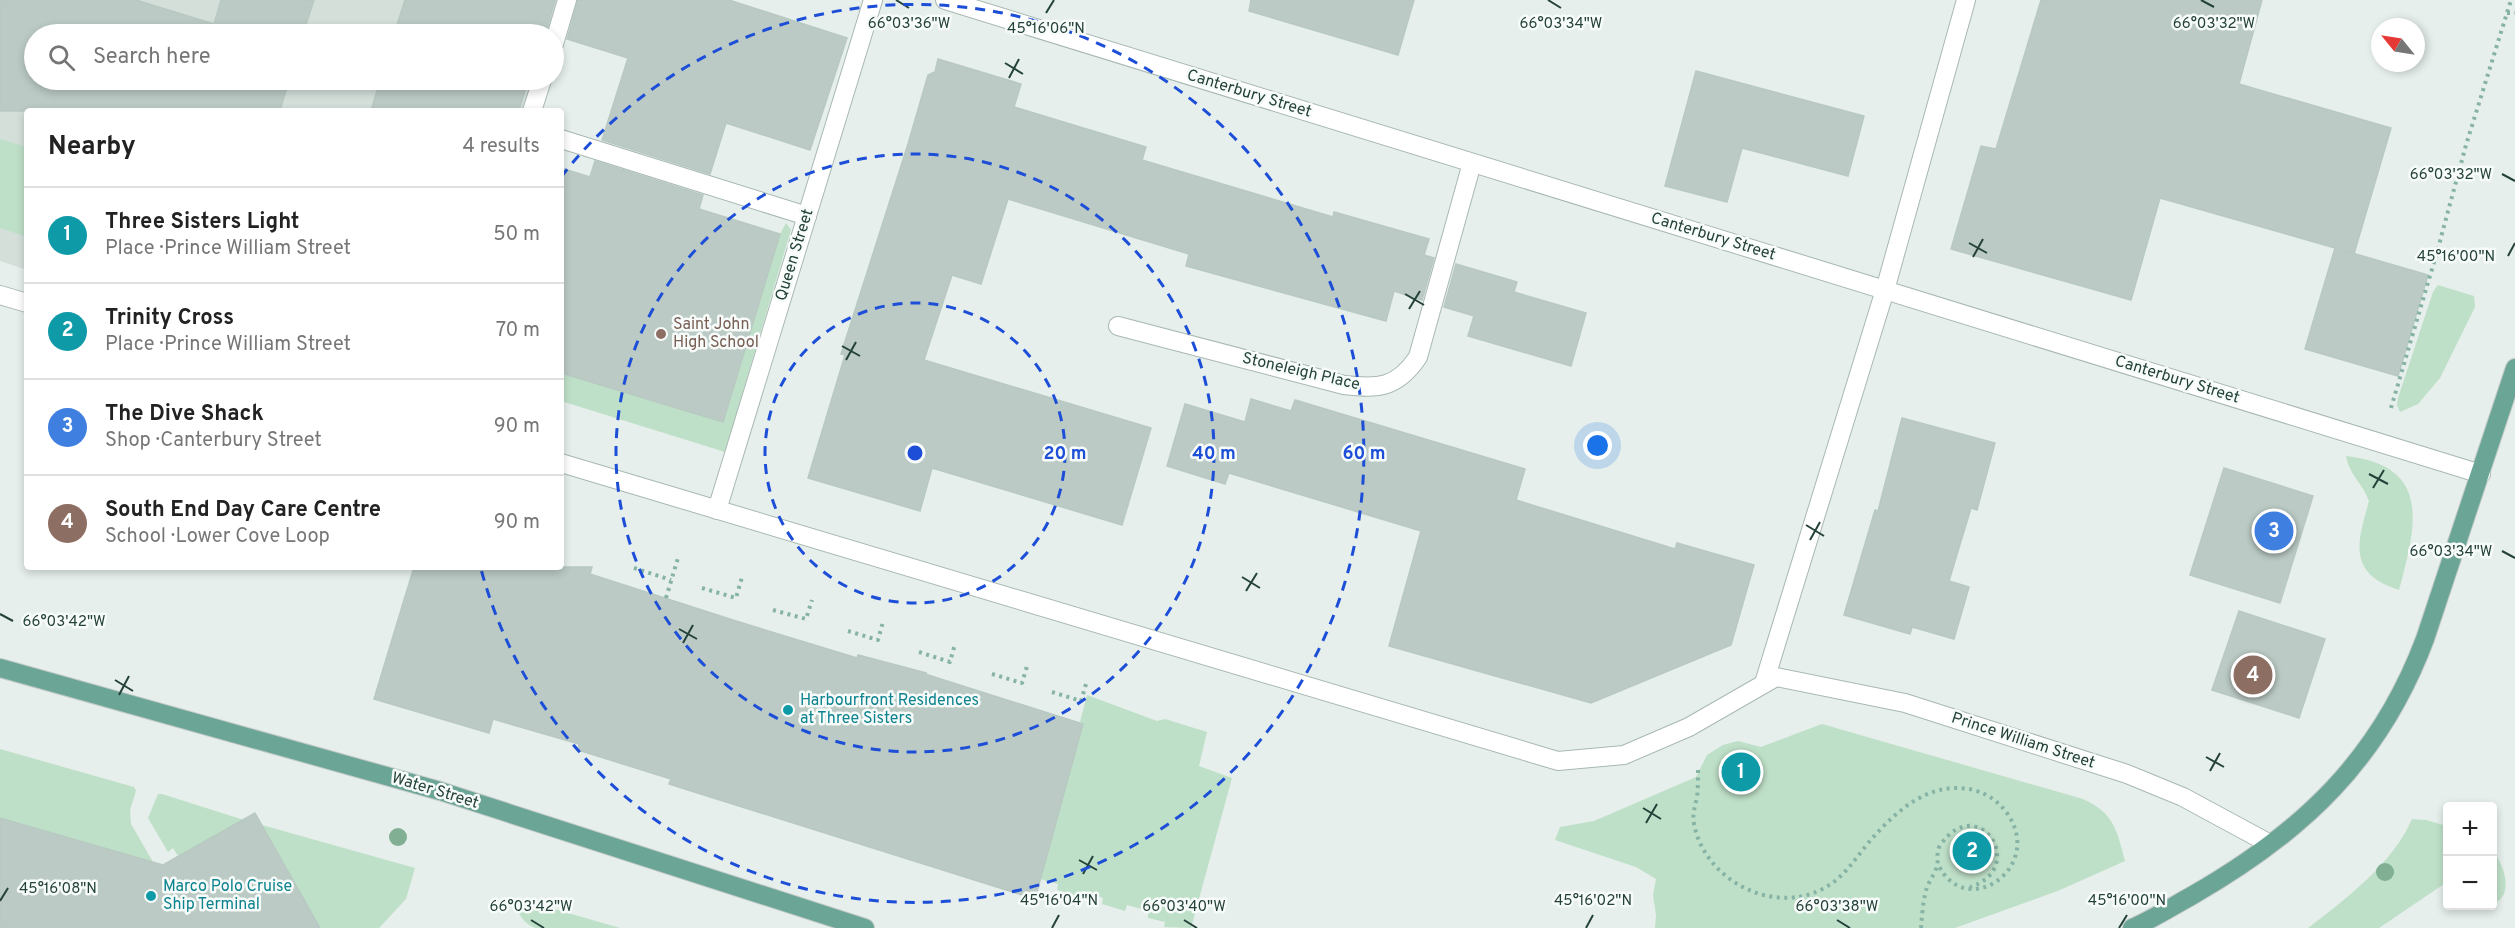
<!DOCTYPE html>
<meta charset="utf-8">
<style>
:root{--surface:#fff;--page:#f2f2f2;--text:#222;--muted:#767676;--line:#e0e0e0;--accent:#2563eb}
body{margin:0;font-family:Overpass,sans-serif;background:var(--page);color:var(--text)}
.controls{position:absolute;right:18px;bottom:18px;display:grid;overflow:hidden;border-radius:6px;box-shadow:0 3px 9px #0003}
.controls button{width:54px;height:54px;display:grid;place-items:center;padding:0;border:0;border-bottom:2px solid var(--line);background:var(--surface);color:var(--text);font:30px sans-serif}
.compass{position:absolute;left:2371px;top:18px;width:54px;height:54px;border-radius:50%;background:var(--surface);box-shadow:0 3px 9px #0003;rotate:300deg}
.you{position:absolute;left:1598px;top:446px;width:21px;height:21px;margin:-15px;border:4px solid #fff;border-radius:50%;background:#1a73e8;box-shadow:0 0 0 9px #1a73e833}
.badge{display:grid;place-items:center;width:39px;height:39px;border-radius:50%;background:var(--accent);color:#fff;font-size:20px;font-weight:700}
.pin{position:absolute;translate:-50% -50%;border:3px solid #fff;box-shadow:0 2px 6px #0006}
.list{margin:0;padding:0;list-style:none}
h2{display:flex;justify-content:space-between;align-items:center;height:78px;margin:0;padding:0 24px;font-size:26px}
h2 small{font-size:20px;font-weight:400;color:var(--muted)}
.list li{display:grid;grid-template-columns:39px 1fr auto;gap:18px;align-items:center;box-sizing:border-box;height:96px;padding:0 24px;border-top:2px solid var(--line)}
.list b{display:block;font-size:22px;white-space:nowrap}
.list p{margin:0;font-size:20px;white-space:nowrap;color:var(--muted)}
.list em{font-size:20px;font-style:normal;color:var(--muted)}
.icon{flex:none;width:33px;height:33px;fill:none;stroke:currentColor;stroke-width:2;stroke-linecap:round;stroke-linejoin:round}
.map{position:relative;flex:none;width:2515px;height:928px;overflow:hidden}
.search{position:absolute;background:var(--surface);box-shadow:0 3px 9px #0003;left:24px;top:24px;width:540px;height:66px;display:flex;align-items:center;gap:15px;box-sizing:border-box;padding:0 21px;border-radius:33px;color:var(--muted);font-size:22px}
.panel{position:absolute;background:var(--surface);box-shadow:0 3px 9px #0003;left:24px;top:108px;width:540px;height:462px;border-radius:6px}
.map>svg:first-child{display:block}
</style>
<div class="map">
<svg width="2515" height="928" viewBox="0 0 2515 928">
<rect width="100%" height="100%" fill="#e6efeb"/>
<path fill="#d4dfda" d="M0,0H565L554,34H34V80H540L530,111H27V270L0,261Z"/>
<g fill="#bfe0c8">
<path d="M0,139L27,147V237L0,228Z"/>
<path d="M786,223L791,230L725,452L561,401V373L723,422L780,234Z"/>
<path d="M2438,285L2474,296L2475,307L2440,378L2418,404L2400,412L2397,405L2398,398L2433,292Z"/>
<path d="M2346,456C2433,466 2416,526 2399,590C2346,573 2358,541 2369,501C2363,484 2349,474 2346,456Z"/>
<path d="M1087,695L1157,721L1165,719L1207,732L1199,766L1232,778L1191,928L1164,927L1165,922L1148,918V911L1127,905L1125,911L1102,904L1103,898L1083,891L1080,897L1057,890L1058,884L1040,879L1083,724L1080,722Z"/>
<path d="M1822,724L2083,799C2114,813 2117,830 2125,861L2060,890L1955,928H1655L1656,915L1653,895L1656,879L1636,867L1555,840L1560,827L1594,821L1696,777L1707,755L1723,745L1738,741L1761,747Z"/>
<path d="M0,749L134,787L136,791L130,810L131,824L153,862L0,818Z"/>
<path d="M158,794H162L244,820L178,856L173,848L168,852L148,818Z"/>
<path d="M2412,819L2426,820L2447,826V882L2379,928H2308C2345,900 2394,862 2412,819Z"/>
<path d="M262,825L415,868L406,899L379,928H319Z"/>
<path d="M2493,851C2504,865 2515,895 2493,904Z"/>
<path d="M520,899L620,928H535C523,923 514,911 520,899Z"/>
</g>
<g fill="#bbcac4" stroke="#b8c9c2" stroke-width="1.5">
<path d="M0,0H136L214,24L221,0H314L303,34H34V80H289L280,111H0Z"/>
<path d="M405,0H555L546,32L543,31L542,34H394Z"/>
<path d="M578,0H729L847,38L810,150L726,123L710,174L602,140L628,58L567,39Z"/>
<path d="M1251,0H1414L1398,55L1249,11Z"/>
<path d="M2041,0H2262L2239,84L2391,128L2354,254L2342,250L2428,275L2398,376L2305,349L2335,248L2160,198L2131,300L1951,249L1981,146L1996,149Z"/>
<path d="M938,59L1021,84L1014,107L1146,147L1142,160L1333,217L1334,212L1429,239L1424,255L1434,258L1422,300L1394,291L1386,321L1186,266L1189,254L1008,199L981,284L952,275L924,360L1151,428L1122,525L932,468L920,511L808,478L845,355L841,354L908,144L928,75L935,72Z"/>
<path d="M1696,71L1864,116L1848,176L1742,148L1727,202L1665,186Z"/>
<path d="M380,80H528L519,111H371Z"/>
<path d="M595,161L703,195L699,209L780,234L723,422L561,373V168L590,177Z"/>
<path d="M1456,264L1517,282L1514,292L1586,313L1571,366L1468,336L1474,316L1444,307Z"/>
<path d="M1251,399L1291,411L1295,400L1525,469L1516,500L1675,549L1677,543L1754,565L1731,645L1591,703L1389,646L1421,531L1229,473L1225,484L1167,466L1185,404L1245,422Z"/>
<path d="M1902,418L1995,443L1977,510L1971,508L1949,581L1969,587L1954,639L1912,627L1910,634L1844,615L1875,510L1878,511Z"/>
<path d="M2224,468L2313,496L2280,603L2190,575Z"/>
<path d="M414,567H592L590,574L736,621L857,658L858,655L926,673L925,674L1083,724L1035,899L669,784L671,779L578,750L579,744L493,719L489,733L374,699Z"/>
<path d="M2239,611L2325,639L2299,718L2212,690Z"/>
<path d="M255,813L320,928H0V818L163,865Z"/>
</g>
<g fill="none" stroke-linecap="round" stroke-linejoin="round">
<defs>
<g id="minor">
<path d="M945,0L2481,474"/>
<path d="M554,44L567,0"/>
<path d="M532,111L542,80"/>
<path d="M561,139L807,216"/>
<path d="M0,295L27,303"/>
<path d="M1118,326L1344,385C1379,389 1397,388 1418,357L1472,163"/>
<path d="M561,463L1558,761L1624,755L1689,727L1776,677L1905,703L2127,774L2183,797L2270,844"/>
<path d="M717,510L873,0"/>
<path d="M1764,683L1885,290L1966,0"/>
</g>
<g id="major">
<path d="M0,668L440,791L865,928"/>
<path d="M2132,928C2153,919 2173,906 2193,895C2303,832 2380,759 2425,639L2515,368"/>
</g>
</defs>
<use href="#minor" stroke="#a8b8b2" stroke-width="20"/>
<use href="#major" stroke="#c2cac8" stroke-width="20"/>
<g stroke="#86b3a5" stroke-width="4" stroke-dasharray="3 4.5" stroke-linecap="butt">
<path d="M2507,13H2515"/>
<path d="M2391,408L2437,252L2466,145L2511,0"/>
<path d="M634,568L671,580"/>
<path d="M702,588L736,598L742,577"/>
<path d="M666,598L678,558"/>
<path d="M773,610L806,619L812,600"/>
<path d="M848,631L878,640L883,622"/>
<path d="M919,652L950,662L955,644"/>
<path d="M992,674L1022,683L1027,666"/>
<path d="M1052,692L1081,701L1086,684"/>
<path d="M1698,770C1698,779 1698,789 1697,797C1695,807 1692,814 1694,824C1705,881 1775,917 1826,887C1845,876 1855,859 1869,842C1895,812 1927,782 1969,789C1986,792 2000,802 2009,816C2043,870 1964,921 1938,864"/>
<path d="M1921,928C1922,915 1923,900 1927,887C1930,880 1935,873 1937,866C1939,858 1935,852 1941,844C1979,791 2029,869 1970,887"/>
</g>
<use href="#minor" stroke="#fff" stroke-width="18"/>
<use href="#major" stroke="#6aa596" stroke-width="18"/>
</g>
<g fill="#80af93">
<circle cx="398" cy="837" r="9"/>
<circle cx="2385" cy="872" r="9"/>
</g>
<path fill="none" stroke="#24423a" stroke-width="2" d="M896,0L909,8M1548,0L1561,8M2201,0L2214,7M1046,13L1054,0M1005,63L1023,74M1009,78L1019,59M2502,174L2515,181M1969,243L1987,253M2508,256L2515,243M1973,257L1983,239M1405,294L1424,305M1409,309L1420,291M842,346L860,356M846,360L856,342M2369,474L2388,484M2373,488L2384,470M1806,525L1824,536M1810,540L1820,522M2502,551L2515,558M1242,577L1260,588M1246,591L1257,573M0,614L13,621M679,629L697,639M683,643L693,625M115,680L133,691M119,695L129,676M2206,757L2224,767M2210,771L2220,753M1643,808L1661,819M1646,823L1657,804M1079,860L1097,870M1083,874L1093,856M0,901L8,888M531,920L544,928M1184,920L1197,928M1837,920L1850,928M1052,928L1059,915M1586,928L1593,915M2119,928L2127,915"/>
<g fill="none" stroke="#1d4ed8" stroke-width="3" stroke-dasharray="10 8">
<circle cx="915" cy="453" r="150"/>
<circle cx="915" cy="453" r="299"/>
<path d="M561 177A449 449 0 1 1 481 569"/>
</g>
<circle fill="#8d6e63" stroke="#f7fbf9" stroke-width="2" cx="661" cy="334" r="6"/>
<g fill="#0f9aa8" stroke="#f7fbf9" stroke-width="2">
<circle cx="788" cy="710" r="6"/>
<circle cx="151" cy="896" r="6"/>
</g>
<g text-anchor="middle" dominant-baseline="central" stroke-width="5" stroke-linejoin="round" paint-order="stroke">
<g font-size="16" fill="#24423a" stroke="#f7fbf9">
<text transform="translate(1249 94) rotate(17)">Canterbury Street</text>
<text transform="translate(1713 237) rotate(17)">Canterbury Street</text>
<text transform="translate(795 255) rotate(-73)">Queen Street</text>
<text transform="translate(1301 372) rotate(13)">Stoneleigh Place</text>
<text transform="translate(2177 380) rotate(17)">Canterbury Street</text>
<text transform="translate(2023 741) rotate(18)">Prince William Street</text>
<text transform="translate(435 791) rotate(17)">Water Street</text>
</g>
<g font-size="16" fill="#785e54" stroke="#f7fbf9" text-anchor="start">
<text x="673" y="325">Saint John<tspan x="673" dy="18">High School</tspan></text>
</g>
<g font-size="16" fill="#0d838f" stroke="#f7fbf9" text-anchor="start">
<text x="800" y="701">Harbourfront Residences<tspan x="800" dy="18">at Three Sisters</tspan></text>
<text x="163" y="887">Marco Polo Cruise<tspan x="163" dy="18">Ship Terminal</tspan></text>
</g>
</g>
<g font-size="15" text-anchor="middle" fill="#24423a" stroke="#f7fbf9" stroke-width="5" stroke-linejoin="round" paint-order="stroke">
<text x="909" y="28">66°03'36"W</text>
<text x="1561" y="28">66°03'34"W</text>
<text x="2214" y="28">66°03'32"W</text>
<text x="1046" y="33">45°16'06"N</text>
<text x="2451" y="179">66°03'32"W</text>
<text x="2456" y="261">45°16'00"N</text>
<text x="2451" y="556">66°03'34"W</text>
<text x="64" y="626">66°03'42"W</text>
<text x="58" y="893">45°16'08"N</text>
<text x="1059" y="905">45°16'04"N</text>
<text x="1593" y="905">45°16'02"N</text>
<text x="2127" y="905">45°16'00"N</text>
<text x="531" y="911">66°03'42"W</text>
<text x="1184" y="911">66°03'40"W</text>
<text x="1837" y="911">66°03'38"W</text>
</g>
<circle cx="915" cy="453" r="9" fill="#1d4ed8" stroke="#f7fbf9" stroke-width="3"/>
<g font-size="18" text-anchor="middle" font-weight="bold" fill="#1d4ed8" stroke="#f7fbf9" stroke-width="5" stroke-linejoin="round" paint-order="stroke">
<text x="1065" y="459">20 m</text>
<text x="1214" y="459">40 m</text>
<text x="1364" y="459">60 m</text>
</g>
</svg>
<div class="controls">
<button>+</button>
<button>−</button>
</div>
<svg class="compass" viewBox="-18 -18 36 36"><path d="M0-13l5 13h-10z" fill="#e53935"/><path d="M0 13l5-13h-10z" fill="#767676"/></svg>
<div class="you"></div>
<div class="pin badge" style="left:1741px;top:772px;background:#0f9aa8">1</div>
<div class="pin badge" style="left:1972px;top:851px;background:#0f9aa8">2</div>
<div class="pin badge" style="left:2274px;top:531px;background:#3f7fe0">3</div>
<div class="pin badge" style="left:2253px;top:675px;background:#8d6e63">4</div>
<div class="search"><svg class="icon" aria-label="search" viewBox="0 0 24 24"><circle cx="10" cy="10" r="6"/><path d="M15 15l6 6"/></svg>Search here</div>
<section class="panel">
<h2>Nearby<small>4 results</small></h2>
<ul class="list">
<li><span class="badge" style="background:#0f9aa8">1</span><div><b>Three Sisters Light</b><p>Place · Prince William Street</p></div><em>50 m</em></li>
<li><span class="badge" style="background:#0f9aa8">2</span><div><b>Trinity Cross</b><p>Place · Prince William Street</p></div><em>70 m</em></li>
<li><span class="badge" style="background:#3f7fe0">3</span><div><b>The Dive Shack</b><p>Shop · Canterbury Street</p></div><em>90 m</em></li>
<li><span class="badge" style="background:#8d6e63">4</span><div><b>South End Day Care Centre</b><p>School · Lower Cove Loop</p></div><em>90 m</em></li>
</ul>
</section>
</div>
